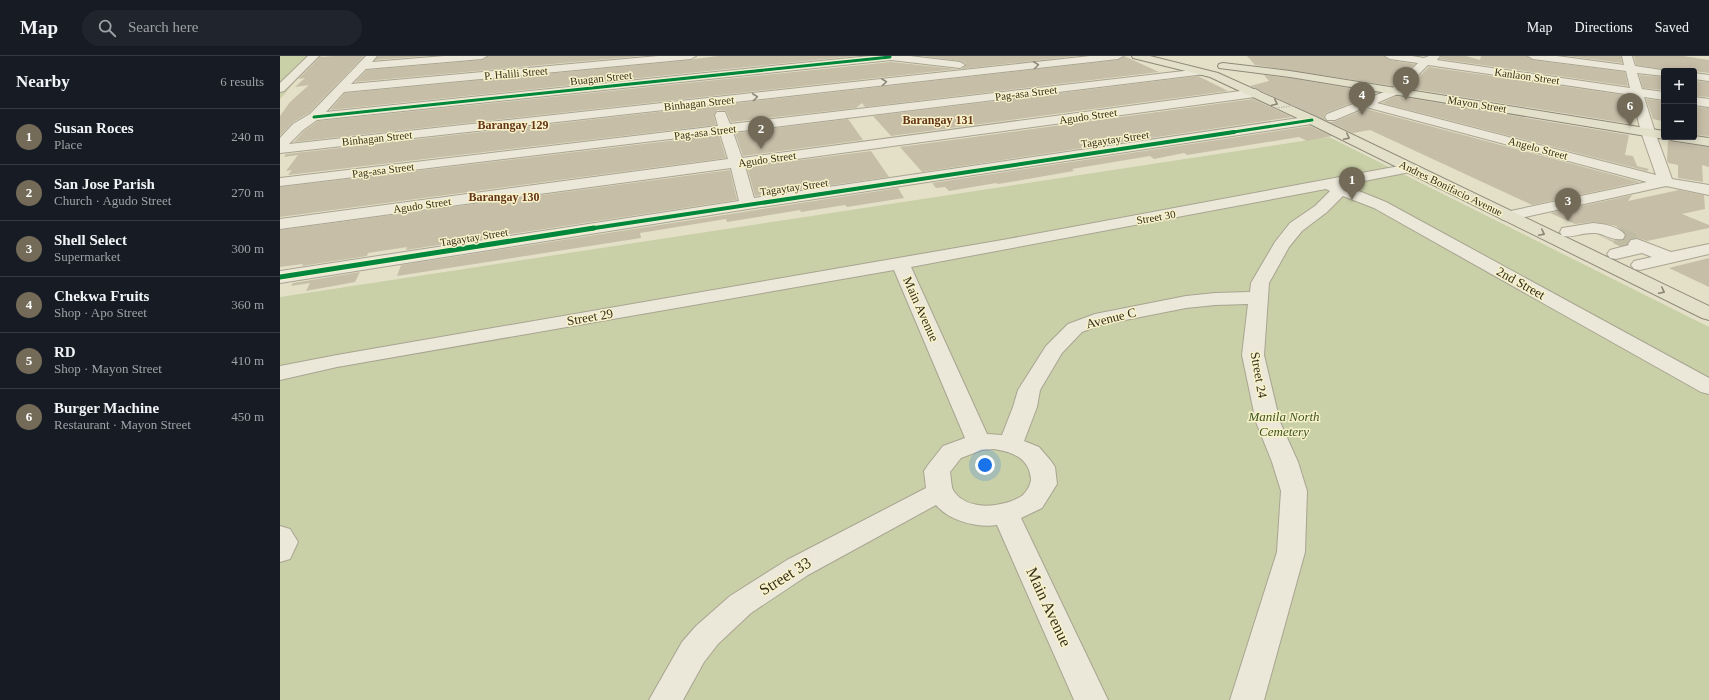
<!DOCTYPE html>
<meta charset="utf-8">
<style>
:root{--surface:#171b24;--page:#20242c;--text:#f1f3f6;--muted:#9ea1a6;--line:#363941;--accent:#736b57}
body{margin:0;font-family:"Times New Roman",serif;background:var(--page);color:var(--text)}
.controls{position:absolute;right:12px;top:12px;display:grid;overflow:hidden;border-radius:4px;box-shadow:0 2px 10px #0003}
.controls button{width:36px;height:36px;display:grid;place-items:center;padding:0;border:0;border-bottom:1px solid var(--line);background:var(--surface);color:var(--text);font:20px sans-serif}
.you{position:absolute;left:705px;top:409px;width:14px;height:14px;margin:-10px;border:3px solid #fff;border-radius:50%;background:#1a73e8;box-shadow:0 0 0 6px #1a73e833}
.badge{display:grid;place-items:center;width:26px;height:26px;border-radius:50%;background:var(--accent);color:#fff;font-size:13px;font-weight:700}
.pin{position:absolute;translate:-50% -33px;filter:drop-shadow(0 1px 2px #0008)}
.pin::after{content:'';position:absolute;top:21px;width:14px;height:12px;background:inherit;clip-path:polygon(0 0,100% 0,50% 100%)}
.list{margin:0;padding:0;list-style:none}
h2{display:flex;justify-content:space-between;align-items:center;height:52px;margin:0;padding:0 16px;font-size:17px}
h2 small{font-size:13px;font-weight:400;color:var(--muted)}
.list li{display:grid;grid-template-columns:26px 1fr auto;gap:12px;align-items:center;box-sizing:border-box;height:56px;padding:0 16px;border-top:1px solid var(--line)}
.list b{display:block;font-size:15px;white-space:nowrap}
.list p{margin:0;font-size:13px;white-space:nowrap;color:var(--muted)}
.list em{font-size:13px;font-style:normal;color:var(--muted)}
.icon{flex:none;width:22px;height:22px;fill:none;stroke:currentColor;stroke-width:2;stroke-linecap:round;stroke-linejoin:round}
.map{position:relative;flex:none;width:1429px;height:644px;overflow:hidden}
header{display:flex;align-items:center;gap:24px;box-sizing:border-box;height:56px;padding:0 20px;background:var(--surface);border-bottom:1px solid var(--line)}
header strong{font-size:19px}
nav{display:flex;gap:22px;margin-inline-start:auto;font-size:14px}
.search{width:280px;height:36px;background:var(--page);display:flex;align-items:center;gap:10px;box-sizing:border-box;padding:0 14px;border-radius:22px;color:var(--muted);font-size:15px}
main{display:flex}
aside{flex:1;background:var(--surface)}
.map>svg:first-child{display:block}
</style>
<header>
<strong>Map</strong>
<div class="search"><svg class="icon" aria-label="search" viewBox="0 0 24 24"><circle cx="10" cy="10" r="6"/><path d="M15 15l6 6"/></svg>Search here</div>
<nav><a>Map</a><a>Directions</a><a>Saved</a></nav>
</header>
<main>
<aside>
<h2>Nearby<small>6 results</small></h2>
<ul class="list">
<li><span class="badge">1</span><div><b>Susan Roces</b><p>Place</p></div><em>240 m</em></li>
<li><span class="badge">2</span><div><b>San Jose Parish</b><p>Church · Agudo Street</p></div><em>270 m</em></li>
<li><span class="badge">3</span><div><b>Shell Select</b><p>Supermarket</p></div><em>300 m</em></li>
<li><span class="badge">4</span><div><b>Chekwa Fruits</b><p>Shop · Apo Street</p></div><em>360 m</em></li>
<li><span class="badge">5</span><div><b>RD</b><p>Shop · Mayon Street</p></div><em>410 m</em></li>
<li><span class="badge">6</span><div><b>Burger Machine</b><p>Restaurant · Mayon Street</p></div><em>450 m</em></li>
</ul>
</aside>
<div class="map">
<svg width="1429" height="644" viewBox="0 0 1429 644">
<rect width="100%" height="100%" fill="#e3e0c7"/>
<g fill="#c9d0a8">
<path d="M0,0H42L28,11L0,43Z"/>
<path d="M1049,81L1429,271V644H0V241Z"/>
</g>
<g fill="#c7bea8">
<path d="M54,0H84L29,57L12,67L0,80V60L10,46L29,29L15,31L25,22L18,23L40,1Z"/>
<path d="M98,0H146L95,4Z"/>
<path d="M208,0H361L75,26L87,14L202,4Z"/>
<path d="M438,0H575L50,54L65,37L411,4L415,3Z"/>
<path d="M643,0H796L682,13L686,8L680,5Z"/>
<path d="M844,0L879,16L585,51L582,47L576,52L451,66L446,55L437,54L434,59L436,69L8,119L12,114L6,115L18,99L4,101L6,98L838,4Z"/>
<path d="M967,0H1104L1110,4L1135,8L1113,30L975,9Z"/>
<path d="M1161,0H1186L1200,4L1201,0H1247L1253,4L1345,16L1348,30L1160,3Z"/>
<path d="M1288,0H1341L1342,7Z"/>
<path d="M1354,0H1403L1429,4V17L1414,15H1389L1388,14L1356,9Z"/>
<path d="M611,6L677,13L14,86L24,75L38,65Z"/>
<path d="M1149,11L1351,40L1356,61L1352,60L1351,68L1127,32Z"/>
<path d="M984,19L1010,22L1097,37L1046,57L1044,60L1045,64L970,30L989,25Z"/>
<path d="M1359,19L1384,21V34L1363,32Z"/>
<path d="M918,20L948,35L611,80L593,60Z"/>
<path d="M1414,25L1429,26V41L1414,40Z"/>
<path d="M1116,40L1349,79L1345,99L1353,100L1357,110L1369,113L1367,115L1102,47Z"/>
<path d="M973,43L1012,61L642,116L620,91Z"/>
<path d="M1366,43L1384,45V73H1381L1382,65L1373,63Z"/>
<path d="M1414,51L1429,52V80L1414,79Z"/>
<path d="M1086,53L1360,126L1252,149L1090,74L1073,77L1049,66L1056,65Z"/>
<path d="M568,63L583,84L463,100L455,77Z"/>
<path d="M1030,70L1052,80L1027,85L1019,81L907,99L904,97L874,103L870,100L792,113L794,115L730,126L718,128L716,127L669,135L665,131L656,132L652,127Z"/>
<path d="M439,79L446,102L0,161V131Z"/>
<path d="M1388,83L1396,86L1429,91V111L1422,109L1423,126L1398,122V109L1388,107L1387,104Z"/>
<path d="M591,95L609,121L475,140L467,111Z"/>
<path d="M450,114L457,144L126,194L127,191L88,197L87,200L22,210L23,208L0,211V174Z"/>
<path d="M618,132L624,142L567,151L565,149L521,156L520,154L447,166L446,163L360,177L361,182L117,220L121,209Z"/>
<path d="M1399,134L1424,139L1425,153L1402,158L1429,169V172L1367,185L1358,182L1351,183L1346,188L1341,190L1318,179L1335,185L1343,184L1346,178L1336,170L1313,166L1295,168L1270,157L1352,139L1348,145Z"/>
<path d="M1429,202V231L1389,212Z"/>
<path d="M80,216L75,226L26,235L30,227L11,230L13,227Z"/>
</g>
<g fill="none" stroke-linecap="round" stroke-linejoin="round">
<path stroke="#c0bca4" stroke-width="18" stroke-dasharray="18 10" stroke-linecap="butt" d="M1337,179L1357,188"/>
<defs>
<g id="minor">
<path d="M28,0H39L4,35L0,36V27Z"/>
<path d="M86,0H97L92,6L164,0H207L202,3L86,13L71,28L378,0H416L411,3L64,36L46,56L590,0H630L680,6L685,9L680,12L611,4L37,64L23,74L9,88L810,0H843L838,3L0,97V82L13,68L30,58Z"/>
<path d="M1105,0H1132L1144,2L1149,0H1160L1157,4L1350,32L1346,15L1253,3L1248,0H1277L1344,9L1342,0H1352L1355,10L1388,15H1384V20L1357,17L1362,33L1384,36V44L1364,41L1375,76L1392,123L1429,129V139L1386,130L1227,165L1221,163L1219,160L1221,157L1367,126L1086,51L1055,64H1047L1045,61L1047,58L1112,33L1138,7L1110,3ZM1148,9L1352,39L1361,76L1376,119L1097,47L1120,37Z"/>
<path d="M921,13L926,16L925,18L453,76L462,102L975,33L979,35L981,37L979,39L975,41L465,110L474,142L1032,60L1036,61L1038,64L1036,67L1032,68L468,153L0,227V215L459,145L451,112L0,173V163L448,103L440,77L0,130V122L438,70L435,59L437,56H445L450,68Z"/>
<path d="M1414,17L1429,19V25L1414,23Z"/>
<path d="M1414,41L1429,43V51L1414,49Z"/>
<path d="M1130,108L1135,109L1137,112L1135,115L1064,129L1106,146L1429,322V338L1421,336L1094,152L1063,140L1047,156L1022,175L1009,191L989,227L984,299L1000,366L1018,406L1027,435L1025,496L984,644H950L997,496L1001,435L992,406L976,366L962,299L968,248L935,249L906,252L820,269L802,276L782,297L760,334L757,351L744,385L759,391L771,405L775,411L777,428L762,452L741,462L828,644H794L717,469C698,472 669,465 656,449L528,519L471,557L438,588L424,606L403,644H369L402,586L416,570L450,540L507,504L646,432L644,415L648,409L663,390L685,382L614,214L57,311L0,324V310L57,299L728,183ZM1046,133L1050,135L1035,150L1010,167L995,186L971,227L970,236L935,237L906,240L815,258L788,268L766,290L738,334L733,351L722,379L707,378L631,211ZM714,393C733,396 749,402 751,423C751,428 747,435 743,439C725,452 686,456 673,434C671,429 671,421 670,416L681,402L702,394Z"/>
<path d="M1313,167C1323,168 1339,170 1345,179L1343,183C1332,185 1325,178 1315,177C1303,176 1293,182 1282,180L1280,176L1282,172Z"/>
<path d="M1357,183L1391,196L1429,188V198L1360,214L1354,213L1351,209L1354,205L1372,201L1362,197L1336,203L1330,202L1327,198L1330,194L1349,189L1348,188L1351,184Z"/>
<path d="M0,470L10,473L18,486L10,503L0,506Z"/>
</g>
<g id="major">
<path d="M852,0H870L938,17L1036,61L1429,250V264L1422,262L1028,67L930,21L853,2Z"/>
<path d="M943,7L1010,15L1384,75V81H1389L1384,83L1010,21L939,12L938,10L939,8Z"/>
<path d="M1414,80L1429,82V90L1396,85L1391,84L1389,81H1414Z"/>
</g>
</defs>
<use href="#minor" stroke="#a8a491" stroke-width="2"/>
<use href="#major" stroke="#8d8978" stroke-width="2"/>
<use href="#minor" fill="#ebe8d9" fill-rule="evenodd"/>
<use href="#major" fill="#e3e0ca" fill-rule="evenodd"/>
<path stroke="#c3c0b1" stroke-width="1.5" stroke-dasharray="1.5 1" stroke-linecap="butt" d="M996,52L1027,48"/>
<defs>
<g id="cycleway-far2">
<path d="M34,61L610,1"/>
<path d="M947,77L1032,64"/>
</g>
<path id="cycleway-far1" d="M308,173L954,76"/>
<path id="cycleway" d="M0,221L314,172"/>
</defs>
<use href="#cycleway-far2" stroke="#f7f2ca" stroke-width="4.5"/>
<use href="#cycleway-far1" stroke="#f7f2ca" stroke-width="5.5"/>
<use href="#cycleway" stroke="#f7f2ca" stroke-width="7"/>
<use href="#cycleway-far2" stroke="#00873e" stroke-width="3"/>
<use href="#cycleway-far1" stroke="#00873e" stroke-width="4"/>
<use href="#cycleway" stroke="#00873e" stroke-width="5"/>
</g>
<defs><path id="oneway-chevron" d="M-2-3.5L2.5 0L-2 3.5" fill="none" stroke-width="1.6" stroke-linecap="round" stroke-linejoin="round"/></defs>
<g stroke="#908a7a">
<use href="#oneway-chevron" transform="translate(756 9) rotate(-7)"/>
<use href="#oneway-chevron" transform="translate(604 26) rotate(-6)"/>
<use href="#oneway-chevron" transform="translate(475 41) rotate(-6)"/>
</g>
<g stroke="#8c8672">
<use href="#oneway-chevron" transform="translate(995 47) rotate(25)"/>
<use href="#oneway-chevron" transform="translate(1067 81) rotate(26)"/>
<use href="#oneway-chevron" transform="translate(1262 177) rotate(26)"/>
<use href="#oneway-chevron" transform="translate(1382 235) rotate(26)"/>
</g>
<g text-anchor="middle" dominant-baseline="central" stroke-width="3" stroke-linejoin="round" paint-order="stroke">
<g font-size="11" fill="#362c1a" stroke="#f7f2ca">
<text transform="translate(236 17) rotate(-5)">P. Halili Street</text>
<text transform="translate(1247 20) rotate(8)">Kanlaon Street</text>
<text transform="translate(321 22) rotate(-6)">Buagan Street</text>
<text transform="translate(746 37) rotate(-7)">Pag-asa Street</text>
<text transform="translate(419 47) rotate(-6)">Binhagan Street</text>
<text transform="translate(1197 48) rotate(9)">Mayon Street</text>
<text transform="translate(808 60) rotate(-8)">Agudo Street</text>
<text transform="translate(425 76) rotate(-7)">Pag-asa Street</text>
<text transform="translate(97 82) rotate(-6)">Binhagan Street</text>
<text transform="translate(835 83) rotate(-8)">Tagaytay Street</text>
<text transform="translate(1258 92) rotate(15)">Angelo Street</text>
<text transform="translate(487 103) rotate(-8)">Agudo Street</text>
<text transform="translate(103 114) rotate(-7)">Pag-asa Street</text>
<text transform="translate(514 131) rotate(-8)">Tagaytay Street</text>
<text transform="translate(1171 132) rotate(26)">Andres Bonifacio Avenue</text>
<text transform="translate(142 149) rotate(-8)">Agudo Street</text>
<text transform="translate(876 161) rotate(-10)">Street 30</text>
<text transform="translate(194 181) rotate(-9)">Tagaytay Street</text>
</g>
<g font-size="12" font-weight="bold" fill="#653416" stroke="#f7f2ca">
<text x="658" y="64">Barangay 131</text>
<text x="233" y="69">Barangay 129</text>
<text x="224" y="141">Barangay 130</text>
</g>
<g font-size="13" fill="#362c1a" stroke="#f7f2ca">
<text transform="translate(1241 227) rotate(29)">2nd Street</text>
<text transform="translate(641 253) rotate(66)">Main Avenue</text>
<text transform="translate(310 261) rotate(-10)">Street 29</text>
<text transform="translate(831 262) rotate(-14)">Avenue C</text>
<text transform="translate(979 319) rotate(80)">Street 24</text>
</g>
<g font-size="13" font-style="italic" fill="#3d531f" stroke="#f7f2ca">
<text x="1004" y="360">Manila North<tspan x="1004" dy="15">Cemetery</tspan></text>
</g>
<g font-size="16" fill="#362c1a" stroke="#f7f2ca">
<text transform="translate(505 520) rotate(-32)">Street 33</text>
<text transform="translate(769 551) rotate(65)">Main Avenue</text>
</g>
</g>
</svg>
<div class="controls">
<button>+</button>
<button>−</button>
</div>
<div class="you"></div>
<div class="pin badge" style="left:1072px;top:144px">1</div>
<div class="pin badge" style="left:481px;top:93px">2</div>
<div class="pin badge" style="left:1288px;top:165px">3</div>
<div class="pin badge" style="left:1082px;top:59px">4</div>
<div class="pin badge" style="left:1126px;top:44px">5</div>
<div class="pin badge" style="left:1350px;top:70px">6</div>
</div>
</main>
